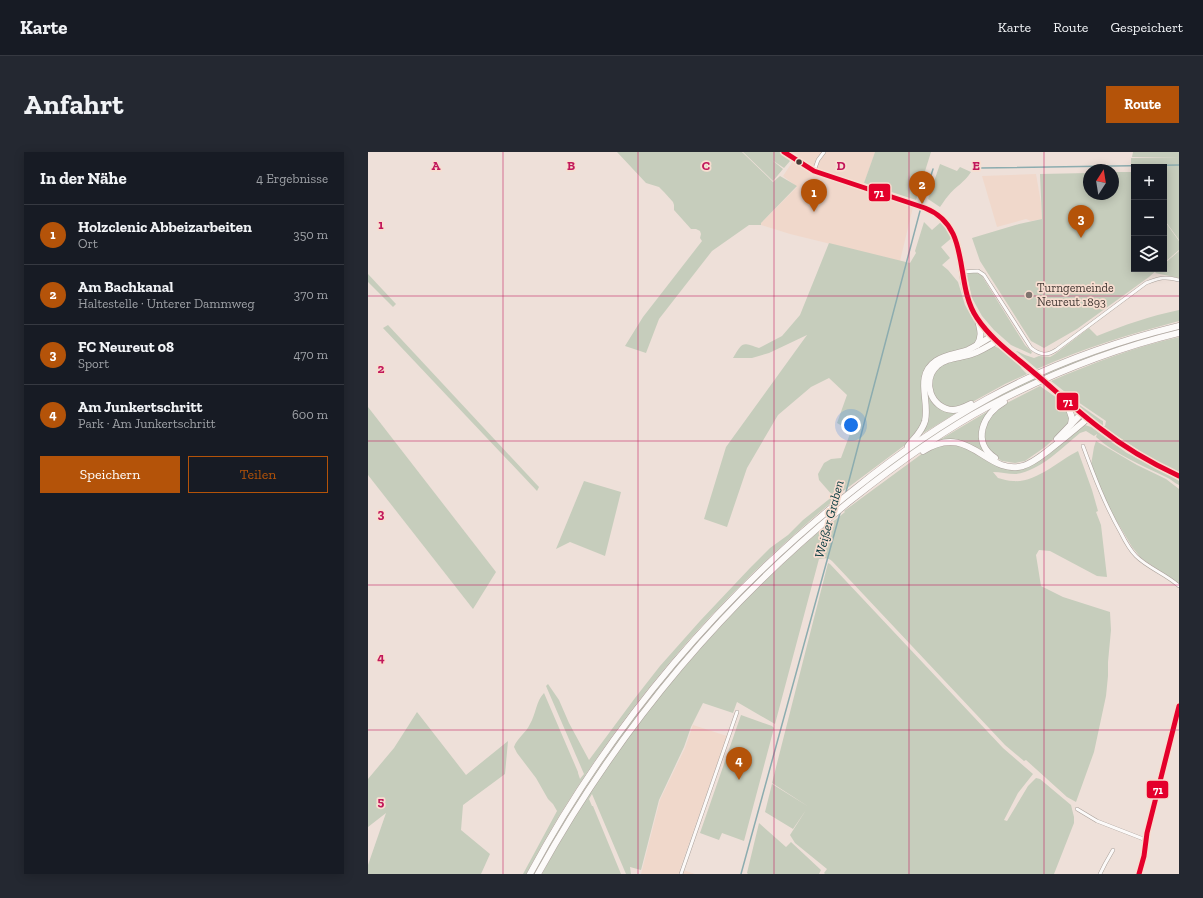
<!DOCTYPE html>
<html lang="de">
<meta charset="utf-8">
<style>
:root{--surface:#171b24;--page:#242831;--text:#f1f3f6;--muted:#9ea1a6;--line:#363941;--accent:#b45309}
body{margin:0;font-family:"Zilla Slab",serif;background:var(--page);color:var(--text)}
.controls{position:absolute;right:12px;top:12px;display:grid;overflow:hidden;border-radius:0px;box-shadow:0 2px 10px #0003}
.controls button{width:36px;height:36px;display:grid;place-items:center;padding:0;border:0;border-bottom:1px solid var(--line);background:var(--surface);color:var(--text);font:20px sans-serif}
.compass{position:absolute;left:715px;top:12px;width:36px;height:36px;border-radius:50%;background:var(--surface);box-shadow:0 2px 10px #0003;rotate:12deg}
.you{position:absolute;left:483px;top:273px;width:14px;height:14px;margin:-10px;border:3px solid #fff;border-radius:50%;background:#1a73e8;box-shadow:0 0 0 6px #1a73e833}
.badge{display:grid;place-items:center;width:26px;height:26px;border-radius:50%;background:var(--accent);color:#fff;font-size:13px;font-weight:700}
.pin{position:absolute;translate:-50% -33px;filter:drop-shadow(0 1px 2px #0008)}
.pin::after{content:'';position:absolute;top:21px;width:14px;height:12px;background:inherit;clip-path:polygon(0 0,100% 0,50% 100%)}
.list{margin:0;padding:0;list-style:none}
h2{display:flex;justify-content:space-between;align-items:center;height:52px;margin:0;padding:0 16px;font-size:17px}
h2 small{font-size:13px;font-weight:400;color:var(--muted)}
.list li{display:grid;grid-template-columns:26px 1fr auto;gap:12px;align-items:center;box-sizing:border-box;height:60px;padding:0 16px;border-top:1px solid var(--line)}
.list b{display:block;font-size:15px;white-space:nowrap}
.list p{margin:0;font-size:13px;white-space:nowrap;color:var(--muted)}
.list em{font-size:13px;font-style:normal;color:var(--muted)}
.actions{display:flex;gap:8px;padding:12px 16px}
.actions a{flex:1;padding:9px 0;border:1px solid var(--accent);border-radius:0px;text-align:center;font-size:14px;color:var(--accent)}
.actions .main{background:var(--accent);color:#fff}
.icon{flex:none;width:22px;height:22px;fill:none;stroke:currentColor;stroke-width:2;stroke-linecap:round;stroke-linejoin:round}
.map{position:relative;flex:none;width:811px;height:722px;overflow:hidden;border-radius:0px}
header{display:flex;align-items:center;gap:24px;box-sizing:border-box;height:56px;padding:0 20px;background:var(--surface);border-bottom:1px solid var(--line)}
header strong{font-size:19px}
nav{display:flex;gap:22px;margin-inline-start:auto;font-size:14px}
.intro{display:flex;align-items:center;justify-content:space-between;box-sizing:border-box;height:96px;padding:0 24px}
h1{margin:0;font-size:28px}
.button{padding:10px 18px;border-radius:0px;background:var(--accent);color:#fff;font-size:14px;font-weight:700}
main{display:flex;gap:24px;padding:0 24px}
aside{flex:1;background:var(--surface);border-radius:0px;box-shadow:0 2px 10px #0003}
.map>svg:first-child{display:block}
</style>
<header>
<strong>Karte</strong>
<nav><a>Karte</a><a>Route</a><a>Gespeichert</a></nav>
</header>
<div class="intro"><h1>Anfahrt</h1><a class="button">Route</a></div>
<main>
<aside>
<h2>In der Nähe<small>4 Ergebnisse</small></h2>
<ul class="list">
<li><span class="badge">1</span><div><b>Holzclenic Abbeizarbeiten</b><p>Ort</p></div><em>350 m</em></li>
<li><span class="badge">2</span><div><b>Am Bachkanal</b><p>Haltestelle · Unterer Dammweg</p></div><em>370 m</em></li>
<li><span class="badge">3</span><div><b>FC Neureut 08</b><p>Sport</p></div><em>470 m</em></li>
<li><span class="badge">4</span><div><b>Am Junkertschritt</b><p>Park · Am Junkertschritt</p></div><em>600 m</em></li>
</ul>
<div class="actions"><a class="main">Speichern</a><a>Teilen</a></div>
</aside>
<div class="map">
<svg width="811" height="722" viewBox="0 0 811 722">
<rect width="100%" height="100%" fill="#eee0d9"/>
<g fill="#f0d8cb">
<path d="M425,0H507L494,38L545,55L532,109L422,82L393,73V71L429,35L415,24L429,3Z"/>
<path d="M668,22L673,51L674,67L663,69L658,67L629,75L614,24Z"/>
<path d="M325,573L359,584L312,717L327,722H273L292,648L317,596Z"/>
</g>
<g fill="#c6cdbc">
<path d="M249,0H374L405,30L412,24L429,34L393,71V73H381L344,99L291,167L278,201L257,194L275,165L334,89L332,86L333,82L332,79L328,77H323L306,58V53L305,50L296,40L291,35L278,31Z"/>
<path d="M375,0H412L420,6L422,9L416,16L404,8L415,17L405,29Z"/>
<path d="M507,0H563L548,48L496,31Z"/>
<path d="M765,0H811V5H764Z"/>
<path d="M811,5V88L798,70L800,68L798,70L796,67V15H766V117H790L781,125L709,177L676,196L663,189L612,109L604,86L651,72L674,67L672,22L721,21V42H745V20H763V6Z"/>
<path d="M572,12L589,19L592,15L603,20C597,30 587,35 580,44C577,47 575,51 572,55L560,47Z"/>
<path d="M796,68L811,89V98L796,111Z"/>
<path d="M556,70L564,78L573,70L586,84L573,95L582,106L574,113L580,118L590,130L597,153L611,178L608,191L561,214L557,262L552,277L541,290L470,343L471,344C442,368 414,393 387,419C296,507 218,610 158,722H155L189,659L185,652L180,647L168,626L149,601L146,595C149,586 158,581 162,572C168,562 168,549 176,541L210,620V621L212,627L216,622L178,534L180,532L191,548L201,571L221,608L267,546L292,514L332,469L382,416L402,396L420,383L435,368L465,344L451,328L450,322L456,311L463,307L473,306L483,279L469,271L479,243L461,226L443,235L410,263L379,316L359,375L336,367L358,295L439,183L401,201L384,206H365C375,190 373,190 391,196L414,184L432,163L461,91L542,111L548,101L547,99Z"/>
<path d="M811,99V126L787,121L791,117H796V112Z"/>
<path d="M600,121H609L614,124L657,193L664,200L663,202L643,193L626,178L614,164L604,146L599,124Z"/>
<path d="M0,122L28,152L25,155L0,130Z"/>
<path d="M811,158V169C763,182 715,196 669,217L648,199H649L657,203L666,206L671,204L682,205L687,202L721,176L729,184C756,173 782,164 811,158Z"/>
<path d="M20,173L171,335L169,339L15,176Z"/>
<path d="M811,176V178C747,195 686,218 627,248L477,350V347C516,318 554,288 596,263C646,234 700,209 756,192C774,186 793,181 811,176Z"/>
<path d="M811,185V321L787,309L740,278L739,279L686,235L733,268L735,269V274H737L738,269L710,250L683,229C725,211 767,195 811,185Z"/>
<path d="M617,190H621C616,195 609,199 603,201C588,206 571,205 562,220C559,225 558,232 559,238C562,256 575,256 588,261L554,282C557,275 561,266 560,258C560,242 552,223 568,211C577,205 587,204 597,201C604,199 611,194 617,190Z"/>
<path d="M625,194L631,196L654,215L653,216L659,222L637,232L597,254L586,256L573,252L563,238V227L572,214Z"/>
<path d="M672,234L689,246L699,259L701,262V273L677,295L657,309L647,311L634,309L626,304L622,300L616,287L619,268L633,254Z"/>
<path d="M0,255L128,420L105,457L0,323Z"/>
<path d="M622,258L615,270L619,302L608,296L568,290Z"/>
<path d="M717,273L723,275L759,301L805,325L811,329V333C806,331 803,327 798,325C775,314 747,302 728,285L729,282L726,284L718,279L712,281C695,295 671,320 647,322C640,322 632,320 625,320L630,326C635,327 640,329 645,329C668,331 690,309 710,299L724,338L730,359L728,360L733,373L739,425L729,424L682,399L671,398L668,403L673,434L695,445L742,460L743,478L740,510V524L738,544L726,600L708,650L699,645L658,608L656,609L637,593L464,409C460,405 454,406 449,408L451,407L407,572L369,550L365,561L335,551L323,575L316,595L291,648L273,718L262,715L263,722H258L224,642L221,647L224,654H225L253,722H174C246,589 345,469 461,371L462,372L477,360L476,359L555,301L571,294L591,293L626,311L651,316L713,275Z"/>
<path d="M728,289L769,313L798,327L811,337V432L773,406L764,395L741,356L723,313L726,295Z"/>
<path d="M216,329L253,340L237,404L202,390L188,397Z"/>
<path d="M470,353L469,356C344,460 247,580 167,722H165C224,616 296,518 382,433C410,405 440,379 470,353Z"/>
<path d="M460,411L462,412L635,596L665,622L650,641L636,668L639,669L660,634L668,626L672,627L703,653L706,665V671L686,722H457L456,721L459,717L427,691L422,683L438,658L425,677L397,660L404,632L441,655L404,631Z"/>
<path d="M49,560L98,623L140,589L137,622L95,653L93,678L122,702L113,722H0V713L18,661L0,675V627L26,596Z"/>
<path d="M373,563L404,574L406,576L376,689L354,681L351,688L332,681Z"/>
<path d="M391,671L418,695L423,690L453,718L451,722H380L379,721Z"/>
</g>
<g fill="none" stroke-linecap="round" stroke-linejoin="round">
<g stroke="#8cacaf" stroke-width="1.5">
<path d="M612,16L811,13"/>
<path d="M478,340L552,59L565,17"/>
<path d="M373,722L472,361"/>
</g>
<defs>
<g id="street">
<path d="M416,0L446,19L551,54"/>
<path d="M446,19L450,8L456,0"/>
<path d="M556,56C599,72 587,108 597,142C602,158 612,172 624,184"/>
<path d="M593,120L610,119L616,123L663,196C672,203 679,204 688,198L778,131C791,126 797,124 811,128"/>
<path d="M715,294C726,324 737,353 753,381C757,389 762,398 768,404C780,416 798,422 811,434"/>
<path d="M709,657L729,669L778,688"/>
<path d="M313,722L369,560"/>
<path d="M732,722L737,712L745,698"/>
<path d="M771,722L776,704L779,681L811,554"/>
</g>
<g id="secondary">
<path d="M551,54L556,56"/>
<path d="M624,184L659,215"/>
<path d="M683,236C722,271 762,304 811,324"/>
</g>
<g id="highway">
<path d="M609,193C615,184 612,177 610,168"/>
<path d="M699,251L704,266L703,272"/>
<path d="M603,252C597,255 591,258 585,258C563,257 553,229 569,214C578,205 593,206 604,202C613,199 621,194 629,189"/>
<path d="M689,287L713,262"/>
<path d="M540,294C547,285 554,280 557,269C562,248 546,224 568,209C578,202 590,202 600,198C608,194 616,189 624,184"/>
<path d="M555,299C602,269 618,324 655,314C665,311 673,304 681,298C694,288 706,278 719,267"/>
<path d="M627,306C603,290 615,262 636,250"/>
<path d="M162,722C242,573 355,440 488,336C529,303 572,273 619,247C679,214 745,190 811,174"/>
<path d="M170,722C249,579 355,452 482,349C526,314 572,280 621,254C682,222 745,197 811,181"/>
</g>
</defs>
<use href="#street" stroke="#aaa09a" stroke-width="4"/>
<use href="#secondary" stroke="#aaa09a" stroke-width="5.5"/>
<use href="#highway" stroke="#aaa09a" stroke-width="7"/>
<use href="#street" stroke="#fcfaf9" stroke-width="3"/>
<use href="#secondary" stroke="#fcfaf9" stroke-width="4.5"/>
<use href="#highway" stroke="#fcfaf9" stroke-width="6"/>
<defs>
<path id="secondary-bridge" d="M659,215L683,236"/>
</defs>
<use href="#secondary-bridge" stroke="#aaa09a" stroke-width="5.5" stroke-linecap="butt"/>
<use href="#secondary-bridge" stroke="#fcfaf9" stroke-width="4.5"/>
<defs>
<g id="bus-1">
<path d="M416,0L446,19L557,56C605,75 585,131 609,166C623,187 644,202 664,219C687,238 709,259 733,277C757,296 783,311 811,324"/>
<path d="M771,722L776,704L779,681L811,554"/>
</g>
</defs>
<use href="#bus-1" stroke="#f7ddd0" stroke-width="8"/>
<use href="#bus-1" stroke="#e4002b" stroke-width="5"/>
</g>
<path fill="none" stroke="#c2185b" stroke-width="1" stroke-opacity="0.55" d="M135,0V722M270,0V722M406,0V722M541,0V722M676,0V722M0,144H811M0,289H811M0,433H811M0,578H811"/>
<circle fill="#433934" stroke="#f7ddd0" stroke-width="1.5" cx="431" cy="10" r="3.5"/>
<circle fill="#7f736e" stroke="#f7ddd0" stroke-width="1.5" cx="661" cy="143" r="4"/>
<g text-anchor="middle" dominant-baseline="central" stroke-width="3.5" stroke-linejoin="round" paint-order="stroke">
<g font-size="12" fill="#433934" stroke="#f7ddd0" text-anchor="start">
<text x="669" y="136">Turngemeinde<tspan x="669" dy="14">Neureut 1893</tspan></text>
</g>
<g font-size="13" font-style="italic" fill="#01373c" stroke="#f7ddd0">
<text transform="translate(461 367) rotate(-75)">Weißer Graben</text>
</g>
</g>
<g font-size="13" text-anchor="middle" font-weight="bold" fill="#c2185b" stroke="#f7ddd0" stroke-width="3.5" stroke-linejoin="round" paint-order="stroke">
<text x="68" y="18">A</text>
<text x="203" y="18">B</text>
<text x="338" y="18">C</text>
<text x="473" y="18">D</text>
<text x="608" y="18">E</text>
<text x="13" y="77">1</text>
<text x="13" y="221">2</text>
<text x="13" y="366">3</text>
<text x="13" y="510">4</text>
<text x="13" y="654">5</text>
</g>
<g stroke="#f7ddd0" stroke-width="1.5">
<rect x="500" y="31" width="23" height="19" rx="4" fill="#e4002b"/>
<rect x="688" y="240" width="23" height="19" rx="4" fill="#e4002b"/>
<rect x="778" y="628" width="23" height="19" rx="4" fill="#e4002b"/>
</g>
<g font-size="11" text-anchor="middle" font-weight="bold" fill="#fff">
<text x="511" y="45">71</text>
<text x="700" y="254">71</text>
<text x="790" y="642">71</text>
</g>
</svg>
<div class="controls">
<button>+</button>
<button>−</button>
<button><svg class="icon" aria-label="layers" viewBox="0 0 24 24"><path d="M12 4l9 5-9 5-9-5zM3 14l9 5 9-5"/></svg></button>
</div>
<svg class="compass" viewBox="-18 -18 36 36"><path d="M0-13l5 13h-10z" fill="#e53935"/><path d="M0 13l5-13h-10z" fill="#9ea1a6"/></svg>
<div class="you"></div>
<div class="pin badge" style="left:446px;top:60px">1</div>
<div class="pin badge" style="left:554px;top:52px">2</div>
<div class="pin badge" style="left:713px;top:86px">3</div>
<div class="pin badge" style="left:371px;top:628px">4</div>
</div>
</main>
